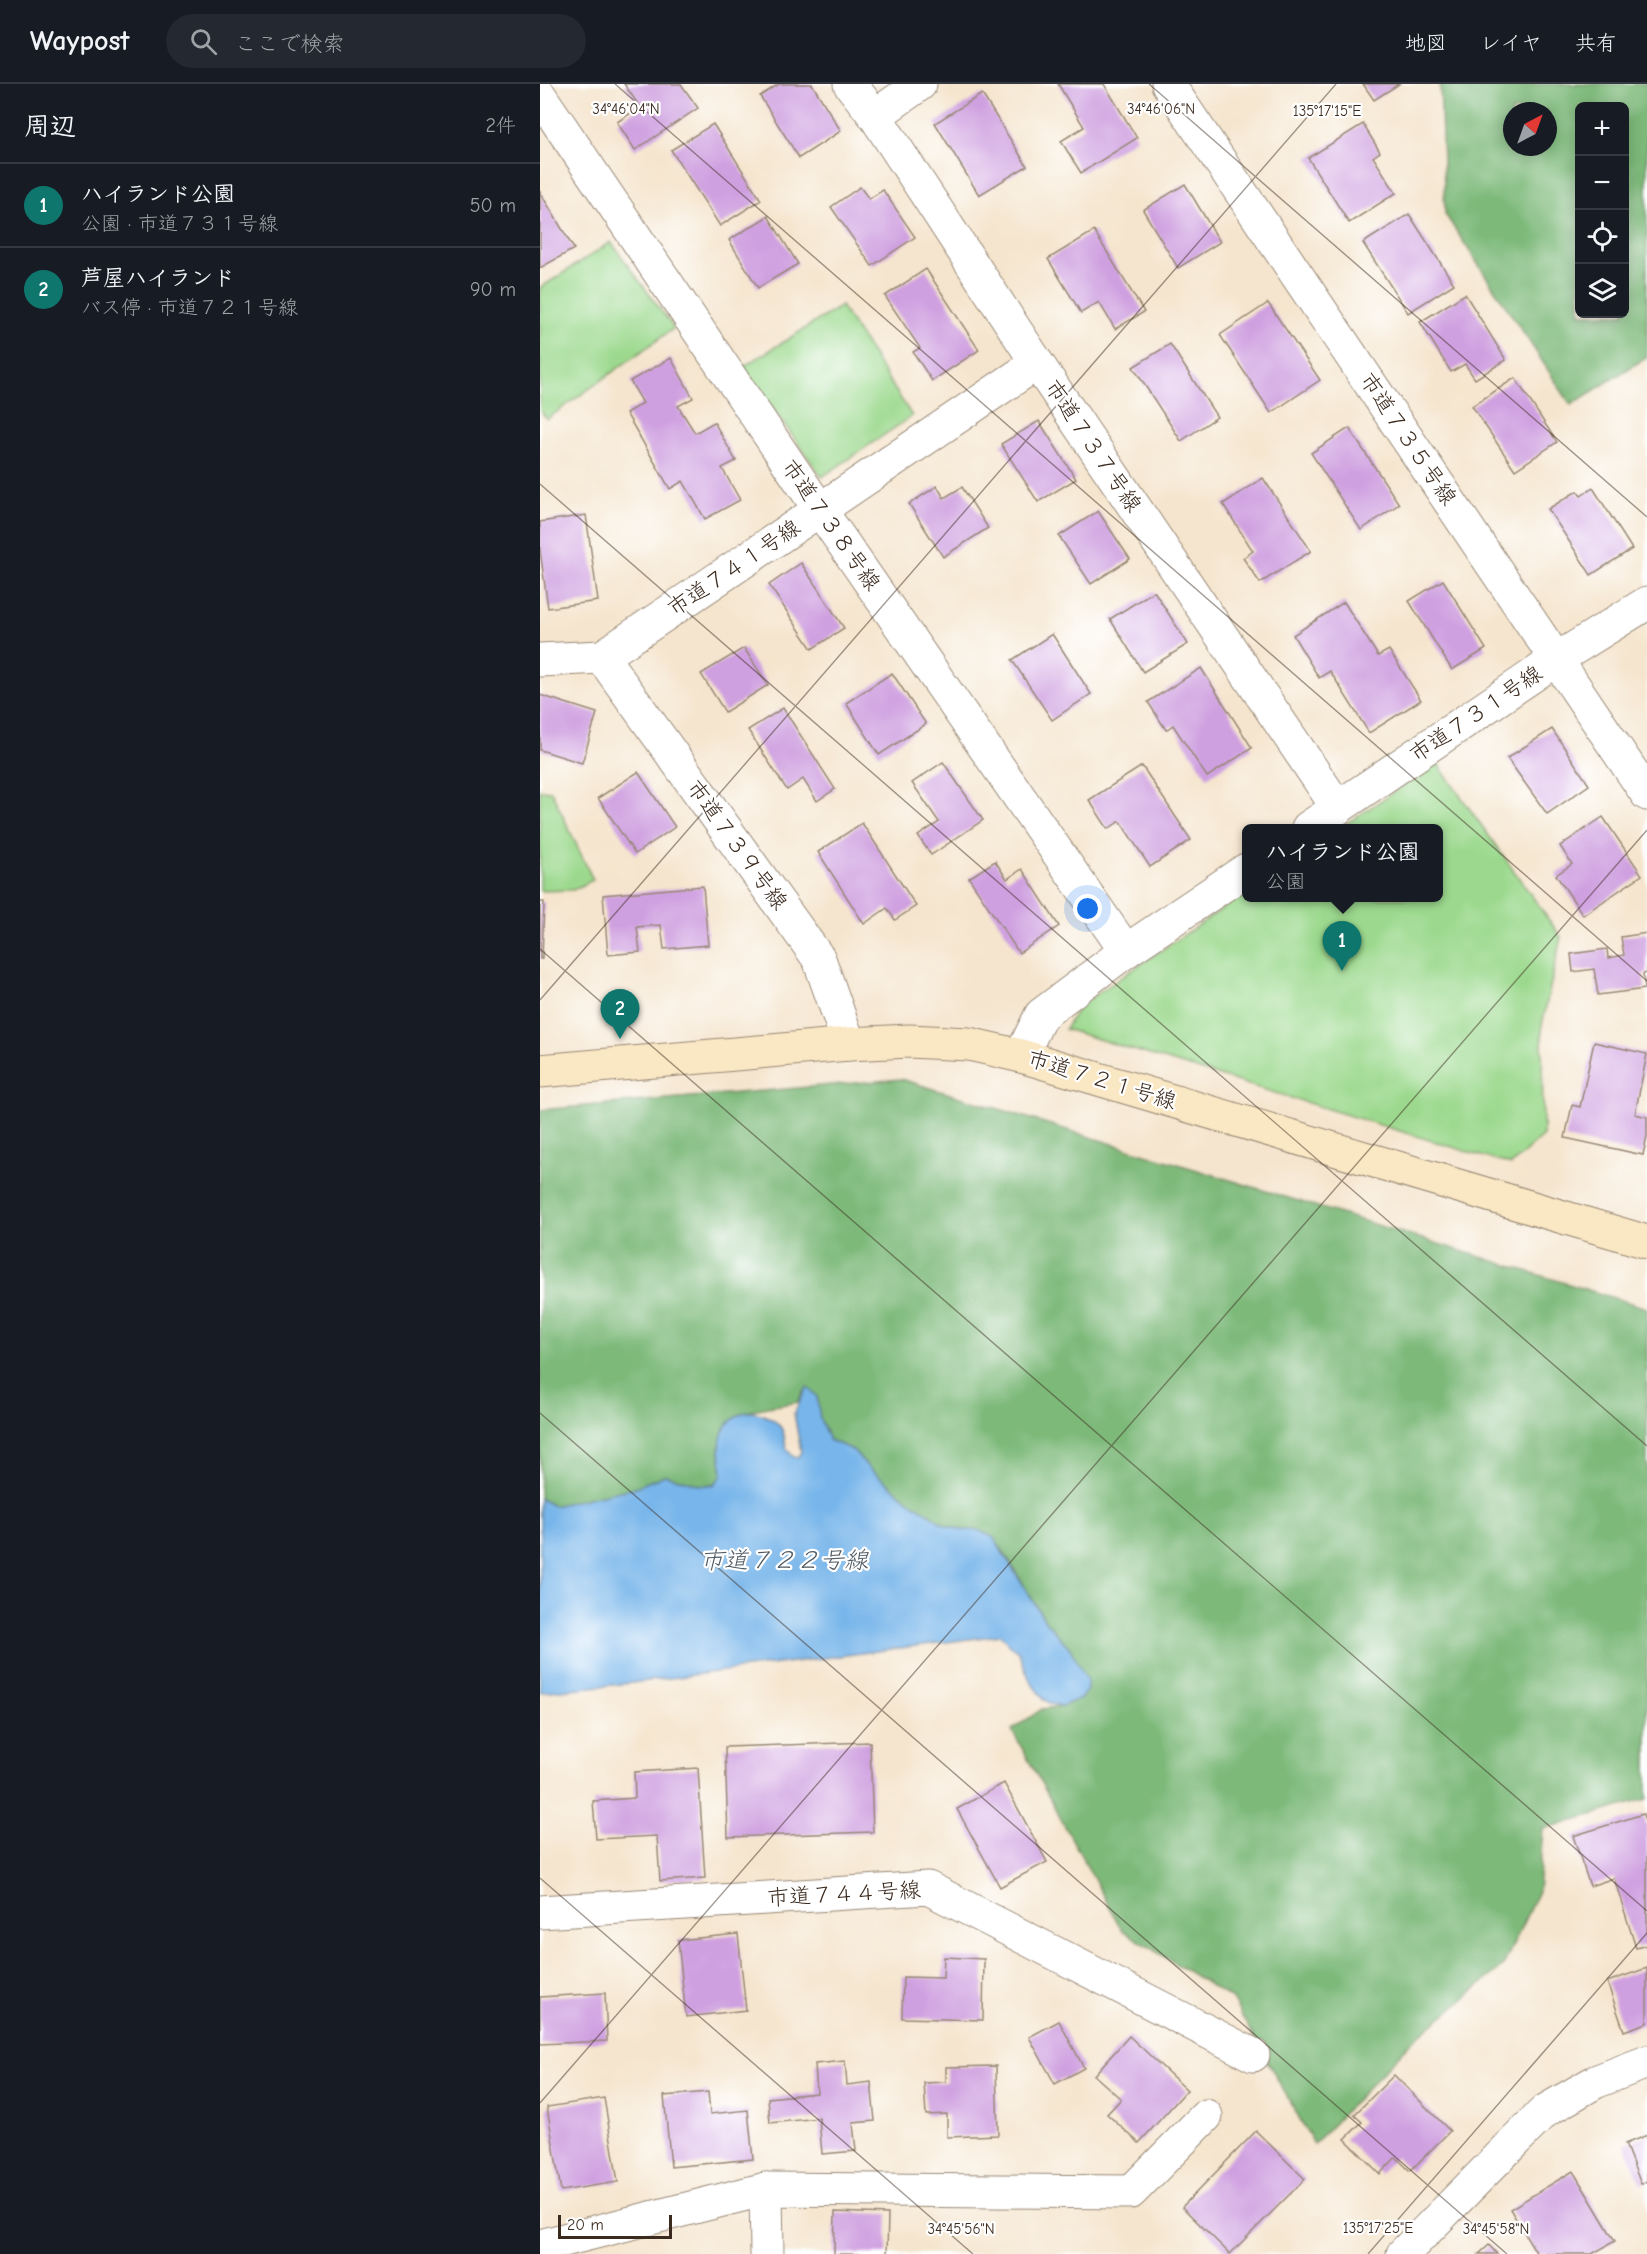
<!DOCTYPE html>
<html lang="ja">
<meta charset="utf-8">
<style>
:root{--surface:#171b24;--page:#242831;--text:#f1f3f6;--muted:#9ea1a6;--line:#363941;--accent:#0f766e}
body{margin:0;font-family:"Comic Neue","Klee One",sans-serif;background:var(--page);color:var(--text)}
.controls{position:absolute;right:18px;top:18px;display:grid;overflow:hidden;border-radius:9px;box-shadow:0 3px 15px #0003}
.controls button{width:54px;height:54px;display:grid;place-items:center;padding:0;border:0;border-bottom:2px solid var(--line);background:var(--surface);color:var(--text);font:30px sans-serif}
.compass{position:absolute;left:963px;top:18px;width:54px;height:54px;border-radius:50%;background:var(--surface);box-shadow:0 3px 15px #0003;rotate:41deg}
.scale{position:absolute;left:18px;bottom:15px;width:114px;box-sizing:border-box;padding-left:6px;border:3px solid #3b2a1e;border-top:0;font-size:16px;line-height:21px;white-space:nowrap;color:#3b2a1e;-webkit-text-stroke:4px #fff;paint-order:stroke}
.you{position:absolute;left:548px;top:825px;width:21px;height:21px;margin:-15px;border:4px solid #fff;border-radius:50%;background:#1a73e8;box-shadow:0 0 0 9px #1a73e833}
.badge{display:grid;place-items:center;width:39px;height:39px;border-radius:50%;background:var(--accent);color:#fff;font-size:20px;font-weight:700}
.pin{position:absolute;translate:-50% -50px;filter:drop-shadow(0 2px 3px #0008)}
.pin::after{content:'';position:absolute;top:32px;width:21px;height:18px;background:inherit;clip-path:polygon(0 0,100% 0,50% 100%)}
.popup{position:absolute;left:702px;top:740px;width:201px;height:78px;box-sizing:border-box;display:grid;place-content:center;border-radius:9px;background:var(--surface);filter:drop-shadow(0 2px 4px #0005);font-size:20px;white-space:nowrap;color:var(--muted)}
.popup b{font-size:22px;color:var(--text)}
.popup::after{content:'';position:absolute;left:50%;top:100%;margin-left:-12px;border:12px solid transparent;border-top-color:var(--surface)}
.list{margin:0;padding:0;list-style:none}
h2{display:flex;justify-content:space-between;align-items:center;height:78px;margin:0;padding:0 24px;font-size:26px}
h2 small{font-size:20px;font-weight:400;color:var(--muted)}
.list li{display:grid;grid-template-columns:39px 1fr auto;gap:18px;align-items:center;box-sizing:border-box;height:84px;padding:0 24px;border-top:2px solid var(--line)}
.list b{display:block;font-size:22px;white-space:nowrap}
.list p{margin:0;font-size:20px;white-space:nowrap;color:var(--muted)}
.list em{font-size:20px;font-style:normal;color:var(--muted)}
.icon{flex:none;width:33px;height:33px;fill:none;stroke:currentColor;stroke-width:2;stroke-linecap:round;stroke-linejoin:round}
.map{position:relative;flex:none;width:1107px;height:2170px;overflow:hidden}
header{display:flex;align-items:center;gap:36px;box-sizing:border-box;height:84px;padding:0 30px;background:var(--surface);border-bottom:2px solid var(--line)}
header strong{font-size:28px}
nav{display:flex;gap:33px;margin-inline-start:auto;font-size:21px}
.search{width:420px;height:54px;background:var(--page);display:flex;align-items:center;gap:15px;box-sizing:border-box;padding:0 21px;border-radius:33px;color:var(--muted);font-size:22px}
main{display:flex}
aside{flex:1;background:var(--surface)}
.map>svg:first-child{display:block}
</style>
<header>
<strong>Waypost</strong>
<div class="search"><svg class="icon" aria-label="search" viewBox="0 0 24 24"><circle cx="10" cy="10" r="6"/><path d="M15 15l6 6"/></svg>ここで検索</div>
<nav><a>地図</a><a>レイヤ</a><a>共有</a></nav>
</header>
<main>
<aside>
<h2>周辺<small>2件</small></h2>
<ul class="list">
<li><span class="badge">1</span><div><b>ハイランド公園</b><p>公園 · 市道７３１号線</p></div><em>50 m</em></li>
<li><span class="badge">2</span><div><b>芦屋ハイランド</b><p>バス停 · 市道７２１号線</p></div><em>90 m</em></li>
</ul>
</aside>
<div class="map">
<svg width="1107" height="2170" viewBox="0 0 1107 2170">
<rect width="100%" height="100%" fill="#fff"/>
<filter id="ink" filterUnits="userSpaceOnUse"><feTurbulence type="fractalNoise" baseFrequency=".0167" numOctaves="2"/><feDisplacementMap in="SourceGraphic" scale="12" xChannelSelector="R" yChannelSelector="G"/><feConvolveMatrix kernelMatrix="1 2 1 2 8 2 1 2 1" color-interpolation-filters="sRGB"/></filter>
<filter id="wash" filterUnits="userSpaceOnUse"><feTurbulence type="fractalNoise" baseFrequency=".008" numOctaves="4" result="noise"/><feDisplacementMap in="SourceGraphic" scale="24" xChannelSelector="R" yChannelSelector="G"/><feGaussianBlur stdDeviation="1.35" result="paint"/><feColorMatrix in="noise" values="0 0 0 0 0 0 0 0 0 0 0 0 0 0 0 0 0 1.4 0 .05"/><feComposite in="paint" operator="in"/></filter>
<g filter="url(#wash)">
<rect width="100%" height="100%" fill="#f5e5ce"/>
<g fill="#9cd98e" stroke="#6c8256" stroke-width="1.5">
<path d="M71,158L134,244L7,335L0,326V204Z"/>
<path d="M301,222L372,332L282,393L203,283Z"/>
<path d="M897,679L1021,853L1002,941L1003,1052L971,1081L525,945L539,922L706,809V814H898V744H800Z"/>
<path d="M0,706L11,707L53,796L33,806L0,807Z"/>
</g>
<g fill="#7db979" stroke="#5c724c" stroke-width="1.5" fill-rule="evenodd">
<path d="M900,0H1107V273L1031,321L905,130ZM1040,22H1084V230H1040ZM972,27H1008V63H972Z"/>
<path d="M361,995L1107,1224V1715L1003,1745L998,1807L963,1882L870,1959L774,2060L692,1915L582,1846L472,1646L502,1625L522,1622L529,1563L506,1538L460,1462L438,1446H422L405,1441L363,1412L328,1383L313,1366L289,1356L280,1335L277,1312L263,1308L258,1318C231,1323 186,1323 181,1358C179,1368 181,1381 182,1391L174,1401H161L125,1391L62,1419L36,1417L13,1422L0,1414V1026Z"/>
</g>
<path fill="#77b5ea" stroke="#597084" stroke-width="1.5" d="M267,1303L277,1312L280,1335L289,1356L313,1366L328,1383L363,1412L405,1441L422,1446H438L453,1453L506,1538L529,1563L547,1596V1606L541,1614L522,1622L511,1620L503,1615L490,1597L479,1569L460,1551L92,1599L0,1608V1414L13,1422L93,1404L125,1391L161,1401H174L182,1391C181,1377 177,1356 185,1344C188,1339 197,1331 203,1329C215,1325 235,1334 241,1344C248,1355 241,1363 254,1373H258L261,1368L254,1329Z"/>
<g id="blocks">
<g fill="#cfa0e0">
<path d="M84,0H141L158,24L95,66L77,38L100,23Z"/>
<path d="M239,0H272L301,47L259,74L220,12Z"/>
<path d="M518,0H564L597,54L541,89L521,57L544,43Z"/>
<path d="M823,0H859L834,16Z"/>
<path d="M442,10L487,82L439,111L395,39Z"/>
<path d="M173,40L221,116L180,142L131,66Z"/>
<path d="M823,40L840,68L833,73L856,109L809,139L768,74Z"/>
<path d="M645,100L680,158L638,184L603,126Z"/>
<path d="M320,103L329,115L343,106L375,153L332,182L291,123Z"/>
<path d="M0,108L34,165L0,184Z"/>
<path d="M869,130L914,200L868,229L823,159Z"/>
<path d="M228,132L258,180L218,204L189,156Z"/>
<path d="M554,147L604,228L575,245L559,218L541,229L508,175Z"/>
<path d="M386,185L439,266L392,297L373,268L380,264L345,212Z"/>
<path d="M925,210L966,276L935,295L925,280L911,288L880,238Z"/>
<path d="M728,219L780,296L731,329L680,251Z"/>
<path d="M630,260L677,333L641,357L593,283Z"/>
<path d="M131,274L153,314L138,322L155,349L174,338L196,377L182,384L200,416L165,435L143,397L130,405L86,329L103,319L90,297Z"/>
<path d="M975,294L1017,358L975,386L932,322Z"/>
<path d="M499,337L536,395L498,418L461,360Z"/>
<path d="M809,344L859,420L821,446L771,369Z"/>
<path d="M723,394L771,467L720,499L703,474L713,467L683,420Z"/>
<path d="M397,402L404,414L422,403L448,444L403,473L369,420Z"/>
<path d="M1053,404L1092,465L1051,491L1008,425L1037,407L1041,412Z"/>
<path d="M558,427L590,475L551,500L519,452Z"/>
<path d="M46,431L58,517L8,524L0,466V438Z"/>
<path d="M261,479L304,544L272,565L229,501Z"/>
<path d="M903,496L946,565L912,586L869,517Z"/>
<path d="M614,507L648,560L603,588L570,535Z"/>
<path d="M804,518L838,572L849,566L881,616L829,649L790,587L779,594L753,551Z"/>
<path d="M512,550L551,610L512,636L472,576Z"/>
<path d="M204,564L228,601L185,628L161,590Z"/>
<path d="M661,584L712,664L667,693L633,641L626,646L608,618Z"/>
<path d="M352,589L386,640L339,671L306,619Z"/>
<path d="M0,611L57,629L42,679L0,666Z"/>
<path d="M243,624L295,705L277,717L263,695L247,706L208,646Z"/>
<path d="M1012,645L1049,701L1007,730L967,674Z"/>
<path d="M403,678L443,736L391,771L378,752L399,738L372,699Z"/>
<path d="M602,682L651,756L610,783L580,737L568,745L549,716Z"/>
<path d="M98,688L135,743L95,770L58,714Z"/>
<path d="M1063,733L1102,791L1043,831L1016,791L1032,780L1020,762Z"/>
<path d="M322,739L376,822L355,836L347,824L324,840L278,768Z"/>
<path d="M455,777L467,795L482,785L519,842L479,869L429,794Z"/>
<path d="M163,802L168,861L124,865L121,841L97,843L100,868L68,871L63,811Z"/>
<path d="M0,818H4L2,875H0Z"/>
<path d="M1107,849V889L1103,890L1105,905L1058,911L1054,885L1033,888L1031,870L1067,865L1068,874L1084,871L1081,853Z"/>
<path d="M1054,958L1107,970L1095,1030L1107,1033V1052L1103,1071L1025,1054L1032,1021L1040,1023Z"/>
<path d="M330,1658L333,1748L188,1753L185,1663Z"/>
<path d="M158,1684L165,1794L120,1797L117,1752L56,1755L53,1717L95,1714L94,1688Z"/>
<path d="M464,1699L507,1778L460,1803L417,1725Z"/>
<path d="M1103,1730L1107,1743V1861L1096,1864L1074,1794L1050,1802L1033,1752Z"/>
<path d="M198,1850L206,1926L146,1933L138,1856Z"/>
<path d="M404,1873L444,1875L443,1936L362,1934L363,1893L403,1894Z"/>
<path d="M1107,1884V1939L1084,1947L1067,1898Z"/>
<path d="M65,1909L67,1957L0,1960V1913Z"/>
<path d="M519,1937L544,1984L515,2000L489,1953Z"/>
<path d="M589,1952L647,2006L599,2059L567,2030L581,2015L554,1991Z"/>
<path d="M305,1977L307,2001L331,1998L335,2037L313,2039L316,2067L282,2070L279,2034L230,2039L228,2014L277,2009L275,1980Z"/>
<path d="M456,1982L458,2051L407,2053V2030L386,2031L384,1999L406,1998V1983Z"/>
<path d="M854,1991L910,2047L870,2087L856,2073L840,2090L805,2055L822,2038L814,2031Z"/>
<path d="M168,2008L170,2030L208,2026L213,2075L131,2083L124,2012Z"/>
<path d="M64,2014L78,2098L21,2107L7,2023Z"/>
<path d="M716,2047L765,2095L690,2170L642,2123Z"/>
<path d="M1107,2051V2097L1101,2100L1085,2060Z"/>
<path d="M1033,2087L1075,2157L1052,2170H997L970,2125Z"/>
<path d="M295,2128L348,2130L347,2170H294Z"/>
<path d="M949,2161L957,2170H939Z"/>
</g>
</g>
</g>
<g filter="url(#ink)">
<use href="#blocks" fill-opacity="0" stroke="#988876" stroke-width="1.5"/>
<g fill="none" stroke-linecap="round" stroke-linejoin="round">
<defs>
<g id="street">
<path d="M310,0L335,32L497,279L798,724"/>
<path d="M628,0L1107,710"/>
<path d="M0,12L280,426L586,867"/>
<path d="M335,32L380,0"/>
<path d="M62,573L279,875L309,960"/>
<path d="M0,576L62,573L497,279"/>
<path d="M768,744L1017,575L1107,519"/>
<path d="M481,972L501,931L586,867L706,786"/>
<path d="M0,1828L388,1804L713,1971"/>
<path d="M226,2105L227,2170"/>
<path d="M0,2162L226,2105L591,2108L666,2032"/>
<path d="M863,2170L1005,2027L1055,1998L1107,1978"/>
</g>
<path id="secondary" d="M0,987L309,960L369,957L429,960L481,972L1107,1158"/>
</defs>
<use href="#street" stroke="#988876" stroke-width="35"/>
<use href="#secondary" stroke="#988876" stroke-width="35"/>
<use href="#street" stroke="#fff" stroke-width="33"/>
<use href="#secondary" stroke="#fae7c3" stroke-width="33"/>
</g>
</g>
<path fill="none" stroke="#3b2a1e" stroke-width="1.5" stroke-opacity="0.45" d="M75,0L1107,897M609,0L1107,433M0,400L1107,1362M0,865L1107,1827M0,916L796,0M0,1329L967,2170M0,1794L433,2170M0,2019L1107,746M828,2170L1107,1849"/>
<g text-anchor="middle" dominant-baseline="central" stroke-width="4.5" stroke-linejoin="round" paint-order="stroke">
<g font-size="22" fill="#3b2a1e" stroke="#fff">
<text transform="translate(868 355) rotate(56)">市道７３５号線</text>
<text transform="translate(553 362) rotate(56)">市道７３７号線</text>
<text transform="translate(291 441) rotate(55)">市道７３８号線</text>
<text transform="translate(194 484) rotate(-34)">市道７４１号線</text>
<text transform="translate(936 630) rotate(-34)">市道７３１号線</text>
<text transform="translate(197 761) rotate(54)">市道７３９号線</text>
<text transform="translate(562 996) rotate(17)">市道７２１号線</text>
<text transform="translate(304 1810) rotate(-3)">市道７４４号線</text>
</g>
<g font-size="24" font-style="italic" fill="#505b65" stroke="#fff">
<text x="244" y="1476">市道７２２号線</text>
</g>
</g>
<g font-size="15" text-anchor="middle" fill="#3b2a1e" stroke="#fff" stroke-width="4.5" stroke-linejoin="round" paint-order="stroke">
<text x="86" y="30">34°46'04"N</text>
<text x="621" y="30">34°46'06"N</text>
<text x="787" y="32">135°17'15"E</text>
<text x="838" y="2149">135°17'25"E</text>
<text x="421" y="2150">34°45'56"N</text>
<text x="956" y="2150">34°45'58"N</text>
</g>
</svg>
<div class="controls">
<button>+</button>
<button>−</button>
<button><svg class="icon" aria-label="locate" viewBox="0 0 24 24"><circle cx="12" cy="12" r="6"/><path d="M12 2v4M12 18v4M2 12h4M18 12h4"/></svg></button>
<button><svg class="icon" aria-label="layers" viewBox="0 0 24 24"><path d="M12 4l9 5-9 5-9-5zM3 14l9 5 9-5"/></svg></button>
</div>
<svg class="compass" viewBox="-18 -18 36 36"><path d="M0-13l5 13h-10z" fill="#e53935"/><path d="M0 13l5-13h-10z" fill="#9ea1a6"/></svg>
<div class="scale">20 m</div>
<div class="you"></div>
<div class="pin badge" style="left:802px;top:887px">1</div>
<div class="popup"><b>ハイランド公園</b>公園</div>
<div class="pin badge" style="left:80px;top:955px">2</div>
</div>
</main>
